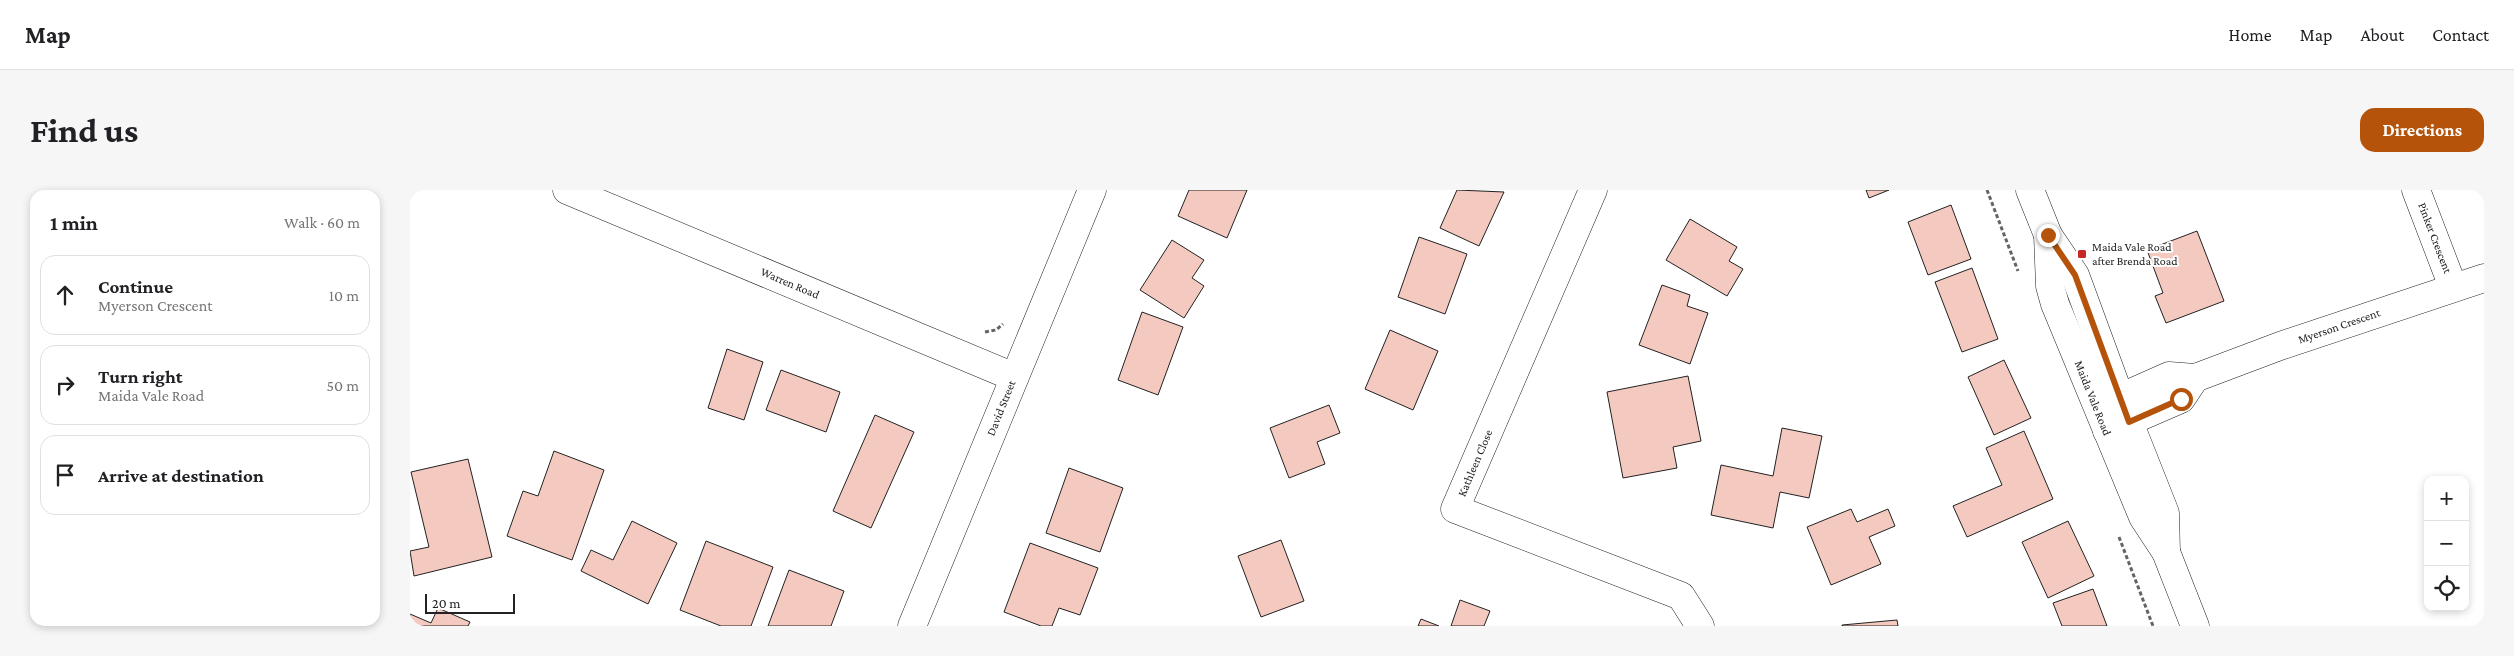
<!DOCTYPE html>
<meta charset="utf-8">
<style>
:root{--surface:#fff;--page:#f6f6f6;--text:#202124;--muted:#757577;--line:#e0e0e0;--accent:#b45309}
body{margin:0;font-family:"Crimson Pro",serif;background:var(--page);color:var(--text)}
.controls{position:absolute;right:15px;bottom:15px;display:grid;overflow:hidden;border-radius:10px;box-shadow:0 2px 8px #0003}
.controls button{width:45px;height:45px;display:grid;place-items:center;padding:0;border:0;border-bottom:1px solid var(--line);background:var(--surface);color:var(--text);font:25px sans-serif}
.scale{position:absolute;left:15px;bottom:12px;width:90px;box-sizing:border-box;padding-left:5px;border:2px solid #222;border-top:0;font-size:14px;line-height:18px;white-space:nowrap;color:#222;-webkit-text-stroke:4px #fff;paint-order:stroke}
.stop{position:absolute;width:15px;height:15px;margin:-11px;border:4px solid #b45309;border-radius:50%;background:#fff}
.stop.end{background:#b45309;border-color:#fff;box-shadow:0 1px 5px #0008}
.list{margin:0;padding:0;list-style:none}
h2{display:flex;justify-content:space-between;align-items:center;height:65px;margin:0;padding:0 20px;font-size:21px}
h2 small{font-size:16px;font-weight:400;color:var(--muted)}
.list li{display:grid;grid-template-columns:32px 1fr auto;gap:15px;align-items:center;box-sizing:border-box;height:80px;margin:0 10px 10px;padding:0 10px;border:1px solid var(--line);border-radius:15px}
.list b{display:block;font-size:19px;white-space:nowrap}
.list p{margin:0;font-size:16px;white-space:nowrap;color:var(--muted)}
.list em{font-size:16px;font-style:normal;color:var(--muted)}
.icon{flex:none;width:28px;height:28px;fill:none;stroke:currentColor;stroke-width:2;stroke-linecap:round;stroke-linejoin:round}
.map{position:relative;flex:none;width:2074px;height:436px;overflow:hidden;border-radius:15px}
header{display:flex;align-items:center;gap:30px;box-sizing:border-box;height:70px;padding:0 25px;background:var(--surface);border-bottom:1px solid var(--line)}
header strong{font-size:24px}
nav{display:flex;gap:28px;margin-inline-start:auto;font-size:18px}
.intro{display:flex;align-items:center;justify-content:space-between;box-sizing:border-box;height:120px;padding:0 30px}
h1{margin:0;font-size:35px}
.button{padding:12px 22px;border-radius:15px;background:var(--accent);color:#fff;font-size:18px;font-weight:700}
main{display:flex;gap:30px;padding:0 30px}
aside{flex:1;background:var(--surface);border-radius:15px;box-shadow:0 2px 8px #0003}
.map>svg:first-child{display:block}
</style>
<header>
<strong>Map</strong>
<nav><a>Home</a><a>Map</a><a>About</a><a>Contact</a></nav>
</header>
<div class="intro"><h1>Find us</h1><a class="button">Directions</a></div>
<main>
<aside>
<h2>1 min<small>Walk · 60 m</small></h2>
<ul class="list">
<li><svg class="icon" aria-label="ahead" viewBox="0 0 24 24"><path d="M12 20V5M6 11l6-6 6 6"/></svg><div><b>Continue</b><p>Myerson Crescent</p></div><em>10 m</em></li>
<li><svg class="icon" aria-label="right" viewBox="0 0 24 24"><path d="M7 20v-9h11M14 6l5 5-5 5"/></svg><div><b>Turn right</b><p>Maida Vale Road</p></div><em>50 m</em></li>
<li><svg class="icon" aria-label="arrive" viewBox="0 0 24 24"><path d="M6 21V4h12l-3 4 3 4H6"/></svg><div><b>Arrive at destination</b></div></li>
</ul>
</aside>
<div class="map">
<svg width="2074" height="436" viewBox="0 0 2074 436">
<rect width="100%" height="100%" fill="#fff"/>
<g fill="#f3c9c0" stroke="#222">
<path d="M779,0H837L817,48L768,26Z"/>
<path d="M1047,0L1094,2L1069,56L1030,38Z"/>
<path d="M1456,0H1479L1459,8Z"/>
<path d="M1541,15L1561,69L1518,85L1498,32Z"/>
<path d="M1280,29L1327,57L1319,71L1333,79L1317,106L1256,70Z"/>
<path d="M1787,41L1814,111L1756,133L1745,106L1753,103L1737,60Z"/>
<path d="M1009,47L1057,64L1035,124L988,107Z"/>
<path d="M762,50L794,70L782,88L794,96L774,128L730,100Z"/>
<path d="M1562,78L1588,149L1552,162L1525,92Z"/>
<path d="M1252,95L1280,105L1277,116L1298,123L1280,174L1229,155Z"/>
<path d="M732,122L773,137L748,205L708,190Z"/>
<path d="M980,140L1028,161L1003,220L955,199Z"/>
<path d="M317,159L353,172L334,230L298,218Z"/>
<path d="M1594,170L1621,228L1584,245L1558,187Z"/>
<path d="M371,180L430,202L416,242L356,220Z"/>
<path d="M1278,186L1291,251L1263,257L1267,278L1213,288L1197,202Z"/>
<path d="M919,215L930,243L907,252L915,274L879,288L860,238Z"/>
<path d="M465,225L504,242L461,338L423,321Z"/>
<path d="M1372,238L1412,246L1399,308L1370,302L1363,338L1301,325L1311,275L1363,286Z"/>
<path d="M1614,241L1643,309L1557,347L1543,316L1592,295L1576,258Z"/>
<path d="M144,261L194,280L162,370L97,346L113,301L128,306Z"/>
<path d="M58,269L82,367L4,386L0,361L19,357L1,282Z"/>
<path d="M659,278L713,298L690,362L636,343Z"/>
<path d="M1441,319L1447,332L1478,319L1485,336L1459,347L1471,374L1421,395L1397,337Z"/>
<path d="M222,331L267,353L238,414L171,381L181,360L203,370Z"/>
<path d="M1658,331L1684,386L1638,408L1612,352Z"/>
<path d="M871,350L894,411L851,427L828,366Z"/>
<path d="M296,351L363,377L341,436H311L270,420Z"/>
<path d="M620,353L688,378L670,425L649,418L642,436H631L594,422Z"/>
<path d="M379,380L434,401L421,436H358Z"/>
<path d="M1683,399L1697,436H1652L1643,413Z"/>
<path d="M1050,410L1080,421L1074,436H1041Z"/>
<path d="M28,418L60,432L58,436H0V424L21,433Z"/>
<path d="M1011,429L1029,436H1008Z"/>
<path d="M1487,430L1488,436H1432V435Z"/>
</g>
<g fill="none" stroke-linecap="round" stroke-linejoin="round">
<defs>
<g id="street">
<path d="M157,0L604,187"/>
<path d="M1183,0L1045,319L1271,406L1290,436"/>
<path d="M2006,0L2043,97"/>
<path d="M1689,217L1759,186L1785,188L1870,156L2074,88"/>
<path d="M1697,241L1771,209L1785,188"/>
<path d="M502,436L682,0"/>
</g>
<g id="secondary">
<path d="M1620,0L1638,45L1665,85L1719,232L1755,323L1756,362"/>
<path d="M1638,45L1640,96L1645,114L1733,327L1756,362L1785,436"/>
</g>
</defs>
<use href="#street" stroke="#222" stroke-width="29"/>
<use href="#secondary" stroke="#222" stroke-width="29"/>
<g stroke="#646464" stroke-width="3" stroke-dasharray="4 2.5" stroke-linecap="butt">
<path d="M1577,0L1608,81"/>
<path d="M575,142L586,140L593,134"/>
<path d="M1709,347L1743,436"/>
</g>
<use href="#street" stroke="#fff" stroke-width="28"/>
<use href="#secondary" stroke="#fff" stroke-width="28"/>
</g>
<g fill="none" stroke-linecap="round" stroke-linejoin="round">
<path stroke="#b45309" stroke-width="6" d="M1638,45L1665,85L1719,232L1771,209"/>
</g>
<rect fill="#c62828" stroke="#fff" stroke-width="2" x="1667" y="59" width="10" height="10" rx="2.5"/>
<g text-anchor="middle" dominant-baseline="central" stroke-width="4" stroke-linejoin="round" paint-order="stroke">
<g font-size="12" fill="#222" stroke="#fff">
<text transform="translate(2025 48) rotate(69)">Pinker Crescent</text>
<text transform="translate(380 93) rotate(23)">Warren Road</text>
<text transform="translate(1929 136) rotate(-19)">Myerson Crescent</text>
<text transform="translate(1683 208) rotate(68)">Maida Vale Road</text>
<text transform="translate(591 218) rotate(-68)">David Street</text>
<text transform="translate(1065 273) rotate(-67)">Kathleen Close</text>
</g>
<g font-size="12" fill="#222" stroke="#fff" text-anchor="start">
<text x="1682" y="57">Maida Vale Road<tspan x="1682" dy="14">after Brenda Road</tspan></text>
</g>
</g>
</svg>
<div class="controls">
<button>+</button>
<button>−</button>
<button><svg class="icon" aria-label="locate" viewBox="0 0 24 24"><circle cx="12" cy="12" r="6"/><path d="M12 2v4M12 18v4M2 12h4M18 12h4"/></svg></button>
</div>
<div class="scale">20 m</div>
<div class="stop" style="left:1771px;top:209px"></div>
<div class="stop end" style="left:1638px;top:45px"></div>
</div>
</main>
